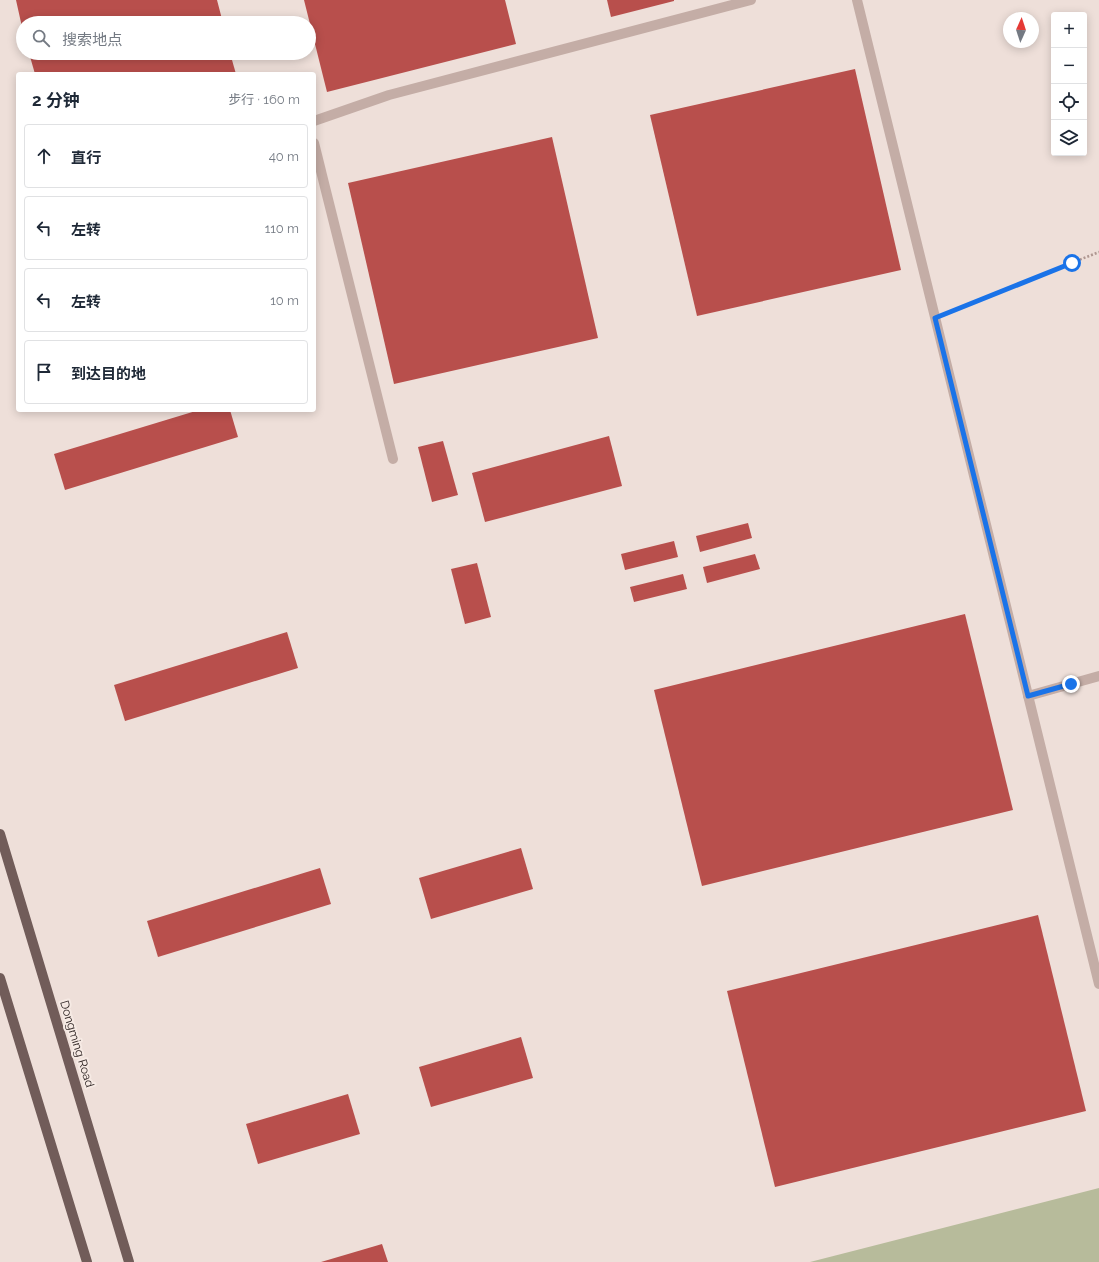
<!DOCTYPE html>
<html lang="zh">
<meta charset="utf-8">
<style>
:root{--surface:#fff;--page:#f6f6f7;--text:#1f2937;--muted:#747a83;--line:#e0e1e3}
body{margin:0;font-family:Raleway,"Noto Sans SC",sans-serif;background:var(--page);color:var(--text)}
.controls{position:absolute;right:12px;top:12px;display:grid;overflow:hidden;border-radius:4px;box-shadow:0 2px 10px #0003}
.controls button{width:36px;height:36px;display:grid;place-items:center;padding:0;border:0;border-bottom:1px solid var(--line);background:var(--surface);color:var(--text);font:20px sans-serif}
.compass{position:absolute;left:1003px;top:12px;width:36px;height:36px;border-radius:50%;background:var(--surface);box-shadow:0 2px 10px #0003;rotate:3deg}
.stop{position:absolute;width:12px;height:12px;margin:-9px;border:3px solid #1a73e8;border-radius:50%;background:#fff}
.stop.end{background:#1a73e8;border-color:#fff;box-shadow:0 1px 4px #0008}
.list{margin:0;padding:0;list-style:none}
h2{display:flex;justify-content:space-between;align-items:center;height:52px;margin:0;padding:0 16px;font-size:17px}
h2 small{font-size:13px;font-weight:400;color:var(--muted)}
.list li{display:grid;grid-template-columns:26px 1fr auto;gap:12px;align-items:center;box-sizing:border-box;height:64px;margin:0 8px 8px;padding:0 8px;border:1px solid var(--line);border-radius:4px}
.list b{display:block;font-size:15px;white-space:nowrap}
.list em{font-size:13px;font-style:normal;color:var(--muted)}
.icon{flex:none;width:22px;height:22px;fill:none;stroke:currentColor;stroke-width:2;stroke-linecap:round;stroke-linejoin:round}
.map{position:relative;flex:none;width:1099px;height:1262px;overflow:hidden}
.search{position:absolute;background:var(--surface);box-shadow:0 2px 10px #0003;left:16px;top:16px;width:300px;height:44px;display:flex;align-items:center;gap:10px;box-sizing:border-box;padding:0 14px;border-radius:22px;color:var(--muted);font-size:15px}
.panel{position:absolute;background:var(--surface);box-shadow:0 2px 10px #0003;left:16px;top:72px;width:300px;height:340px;border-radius:4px}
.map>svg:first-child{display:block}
</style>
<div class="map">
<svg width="1099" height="1262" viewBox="0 0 1099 1262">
<rect width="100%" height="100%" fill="#eedfd9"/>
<path fill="#b7bb9b" d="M1099,1188V1262H810Z"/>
<g fill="#b84f4c">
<path d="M16,0H217L223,23H23L22,27Z"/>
<path d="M304,0H505L516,44L327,92Z"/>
<path d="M607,0H674V1L611,17Z"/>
<path d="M29,53H230L236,74H35Z"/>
<path d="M855,69L901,270L697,316L650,115Z"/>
<path d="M552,137L598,338L394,384L348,183Z"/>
<path d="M199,410H230L238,437L65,490L54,454Z"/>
<path d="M609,436L622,486L485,522L472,473Z"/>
<path d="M443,441L458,495L432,502L418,447Z"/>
<path d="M748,523L752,538L700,552L696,536Z"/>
<path d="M674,541L678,557L625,570L621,554Z"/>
<path d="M755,554L760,569L707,583L703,567Z"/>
<path d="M477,563L491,617L465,624L451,569Z"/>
<path d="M683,574L687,589L634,602L630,587Z"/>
<path d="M965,614L1013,810L702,886L654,690Z"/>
<path d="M287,632L298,668L125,721L114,685Z"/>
<path d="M521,848L533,889L431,919L419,878Z"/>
<path d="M320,868L331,904L158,957L147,921Z"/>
<path d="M1038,915L1086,1111L775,1187L727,991Z"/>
<path d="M521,1037L533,1078L431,1107L419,1067Z"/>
<path d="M348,1094L360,1134L258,1164L246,1124Z"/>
<path d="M382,1244L388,1262H321Z"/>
</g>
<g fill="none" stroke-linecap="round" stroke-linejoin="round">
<path stroke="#af9791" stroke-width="2.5" stroke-dasharray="2 2" stroke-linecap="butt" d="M950,312L1099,252"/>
<g stroke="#c4ada6" stroke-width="10">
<path d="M857,0L1099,984"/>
<path d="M314,121L389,95L751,0"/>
<path d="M314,143L393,459"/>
<path d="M1028,696L1099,676"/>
</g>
<g stroke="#715c59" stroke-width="10">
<path d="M0,834L129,1262"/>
<path d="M0,978L87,1262"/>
</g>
</g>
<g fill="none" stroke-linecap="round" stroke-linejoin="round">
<path stroke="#1a73e8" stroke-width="5" d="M1071,684L1028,696L935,318L1072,263"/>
</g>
<g text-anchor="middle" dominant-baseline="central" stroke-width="4" stroke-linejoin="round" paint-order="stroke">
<g font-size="12" fill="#312726" stroke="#f6eae4">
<text transform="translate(77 1044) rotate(73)">Dongming Road</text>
</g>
</g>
</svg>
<div class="controls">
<button>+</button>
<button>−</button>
<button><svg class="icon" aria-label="locate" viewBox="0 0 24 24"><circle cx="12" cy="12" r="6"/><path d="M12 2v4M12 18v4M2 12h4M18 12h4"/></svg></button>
<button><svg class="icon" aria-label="layers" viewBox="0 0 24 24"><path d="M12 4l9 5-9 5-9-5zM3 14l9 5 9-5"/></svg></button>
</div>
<svg class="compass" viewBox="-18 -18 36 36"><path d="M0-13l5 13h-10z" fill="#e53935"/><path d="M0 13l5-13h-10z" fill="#747a83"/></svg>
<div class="stop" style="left:1072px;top:263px"></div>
<div class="stop end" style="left:1071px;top:684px"></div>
<div class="search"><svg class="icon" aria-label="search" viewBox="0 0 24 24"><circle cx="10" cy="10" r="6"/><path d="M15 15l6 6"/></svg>搜索地点</div>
<section class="panel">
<h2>2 分钟<small>步行 · 160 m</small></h2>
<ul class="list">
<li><svg class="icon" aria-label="ahead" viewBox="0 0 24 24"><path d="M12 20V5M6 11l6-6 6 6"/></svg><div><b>直行</b></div><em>40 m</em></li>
<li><svg class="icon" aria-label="left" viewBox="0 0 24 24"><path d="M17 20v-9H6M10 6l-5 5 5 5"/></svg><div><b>左转</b></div><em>110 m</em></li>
<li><svg class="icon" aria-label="left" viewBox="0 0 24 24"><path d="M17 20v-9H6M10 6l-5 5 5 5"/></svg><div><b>左转</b></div><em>10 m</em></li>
<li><svg class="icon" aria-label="arrive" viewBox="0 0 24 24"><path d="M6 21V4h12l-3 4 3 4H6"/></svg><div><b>到达目的地</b></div></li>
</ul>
</section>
</div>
